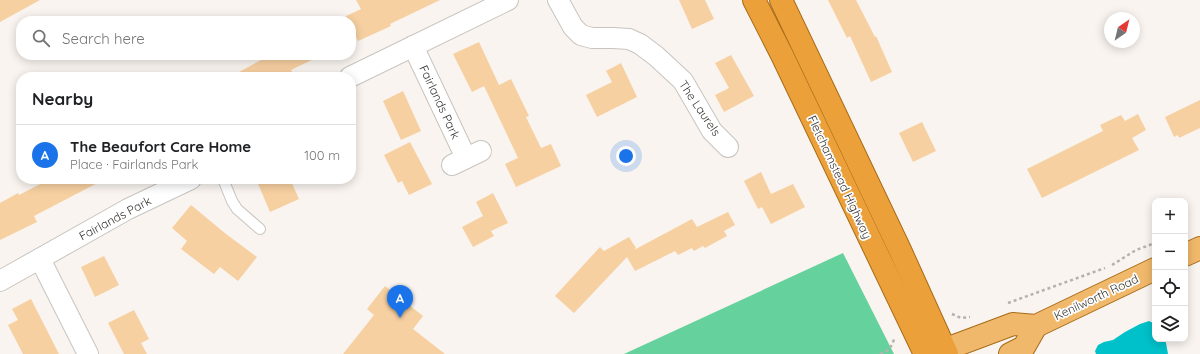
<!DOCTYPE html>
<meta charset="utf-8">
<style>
:root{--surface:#fff;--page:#f6f6f6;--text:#202124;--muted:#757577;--line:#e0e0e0;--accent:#1a73e8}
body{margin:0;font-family:Quicksand,sans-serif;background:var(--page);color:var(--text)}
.controls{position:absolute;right:12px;bottom:12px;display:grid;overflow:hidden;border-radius:8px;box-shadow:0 2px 10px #0003}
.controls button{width:36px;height:36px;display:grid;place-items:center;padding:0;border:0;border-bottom:1px solid var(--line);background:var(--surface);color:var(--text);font:20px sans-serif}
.compass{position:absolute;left:1104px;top:12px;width:36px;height:36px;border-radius:50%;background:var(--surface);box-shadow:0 2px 10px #0003;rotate:35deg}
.you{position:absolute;left:626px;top:156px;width:14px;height:14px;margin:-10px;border:3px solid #fff;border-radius:50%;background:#1a73e8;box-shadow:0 0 0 6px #1a73e833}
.badge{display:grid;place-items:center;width:26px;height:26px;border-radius:50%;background:var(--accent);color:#fff;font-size:13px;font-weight:700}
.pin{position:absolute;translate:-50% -33px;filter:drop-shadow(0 1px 2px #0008)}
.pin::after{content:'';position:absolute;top:21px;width:14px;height:12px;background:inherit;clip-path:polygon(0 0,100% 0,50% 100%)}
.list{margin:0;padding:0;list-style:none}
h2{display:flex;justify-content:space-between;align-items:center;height:52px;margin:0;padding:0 16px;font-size:17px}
h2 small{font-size:13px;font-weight:400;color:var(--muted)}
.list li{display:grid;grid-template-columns:26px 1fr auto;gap:12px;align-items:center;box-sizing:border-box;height:60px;padding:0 16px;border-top:1px solid var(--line)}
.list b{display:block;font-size:15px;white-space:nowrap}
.list p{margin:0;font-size:13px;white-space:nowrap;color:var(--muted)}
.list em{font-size:13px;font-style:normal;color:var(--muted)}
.icon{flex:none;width:22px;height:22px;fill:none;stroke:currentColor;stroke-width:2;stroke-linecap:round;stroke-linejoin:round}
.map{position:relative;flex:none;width:1200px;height:354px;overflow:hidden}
.search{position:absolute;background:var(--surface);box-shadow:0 2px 10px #0003;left:16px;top:16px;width:340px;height:44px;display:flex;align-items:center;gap:10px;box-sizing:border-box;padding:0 14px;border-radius:16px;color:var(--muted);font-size:15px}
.panel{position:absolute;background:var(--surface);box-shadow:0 2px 10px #0003;left:16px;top:72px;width:340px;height:112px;border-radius:16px}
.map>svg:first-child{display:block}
</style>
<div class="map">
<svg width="1200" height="354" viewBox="0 0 1200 354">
<rect width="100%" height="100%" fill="#f9f4ef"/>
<path fill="#65d19d" d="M843,253L894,354H624Z"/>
<path fill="#00c1ca" d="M1149,321L1155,324V339H1164L1166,343L1168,354H1096L1095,351L1098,345L1104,342L1113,340L1125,332L1140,324Z"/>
<g fill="#f7d0a1">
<path d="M0,0H40L0,22Z"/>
<path d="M356,0H440L390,24L391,26L358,41L351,26V21H348L346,16L361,9Z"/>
<path d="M679,0H705L714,19L692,29Z"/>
<path d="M828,0H856L875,37L876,36L892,72L871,82L850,36L847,38Z"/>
<path d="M479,42L499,85L511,79L529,116L526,117L541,148L551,144L561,166L516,187L505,164L518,158L484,86L472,92L453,54Z"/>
<path d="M270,55H322L291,70L295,77H230Z"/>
<path d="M731,55L754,96L724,112L715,95L729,88L715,63Z"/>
<path d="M621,63L637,97L597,117L586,95L612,82L606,71Z"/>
<path d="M403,91L421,131L401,140L383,101Z"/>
<path d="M1200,100V128L1179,138L1178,135L1174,137L1165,117Z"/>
<path d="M1138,114L1146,130L1132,138L1139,150L1042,198L1027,169L1103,131L1100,125L1121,115L1125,121Z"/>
<path d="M922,122L936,151L913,162L899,133Z"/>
<path d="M410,142L432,184L409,195L402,181L398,183L384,155Z"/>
<path d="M761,172L771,194L793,184L805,207L771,224L762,207L758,209L744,181Z"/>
<path d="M50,179H105L34,216L37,222L0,240V203L18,193L19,195Z"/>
<path d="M256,179H290L299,199L270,212Z"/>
<path d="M493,193L508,223L491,231L494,236L473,247L462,227L483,216L476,202Z"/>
<path d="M191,205L226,234L257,257L238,281L220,267L214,274L181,249L187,241L172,228Z"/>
<path d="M728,212L735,225L724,231L727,236L705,248L703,246L694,251L692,248L678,255L675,251L635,271L627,257L574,313L555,296L600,247L604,251L629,237L636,248L634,250L692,219L697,227Z"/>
<path d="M104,256L119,285L95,297L81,267Z"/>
<path d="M385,286L423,316L413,329L445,354H343L374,315L367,309Z"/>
<path d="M31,299L59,354H23L8,325L18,320L12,309Z"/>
<path d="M134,310L149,339L141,343L147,354H124L108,323Z"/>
</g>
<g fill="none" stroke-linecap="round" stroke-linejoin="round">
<defs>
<path id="service" d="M223,179L232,201L237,209L260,229"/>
<g id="minor">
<path d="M558,0L573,27L581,35L592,38H613L629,39L640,44L656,56L683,81L712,131L728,147"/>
<path d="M413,46L466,158"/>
<path d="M350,77L508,0"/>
<path d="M452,165L481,151"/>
<path d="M40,259L88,354"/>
<path d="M0,281L128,209L191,179"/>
</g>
<g id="primary">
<path d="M1185,255L1200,248"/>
<path d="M933,354L1013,324L1036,326L1155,269"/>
<path d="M1010,354L1024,347L1036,326"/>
</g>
<g id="trunk">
<path d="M754,0L782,55L925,354"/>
<path d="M781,0L900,250L947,354"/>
</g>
</defs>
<use href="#service" stroke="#c8c4bf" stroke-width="12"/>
<use href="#minor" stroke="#c8c4bf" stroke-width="22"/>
<use href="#primary" stroke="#a86b17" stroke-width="24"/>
<use href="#trunk" stroke="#a86b17" stroke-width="24"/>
<g stroke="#b5b1ad" stroke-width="2.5" stroke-dasharray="3 3" stroke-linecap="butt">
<path d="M1112,265L1136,250L1155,243"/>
<path d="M1008,303L1105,268"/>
<path d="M952,314L961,318L970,317"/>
<path d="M880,354C888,351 892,347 894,339"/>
</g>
<use href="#service" stroke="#fff" stroke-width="10"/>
<use href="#minor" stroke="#fff" stroke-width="20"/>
<use href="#primary" stroke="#f0b86b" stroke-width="22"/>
<use href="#trunk" stroke="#eba03a" stroke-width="22"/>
</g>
<g text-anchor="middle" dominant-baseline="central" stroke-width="3.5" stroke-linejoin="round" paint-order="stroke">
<g font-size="12" fill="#353432" stroke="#fff">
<text transform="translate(440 102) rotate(65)">Fairlands Park</text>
<text transform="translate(700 108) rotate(56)">The Laurels</text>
<text transform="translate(840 177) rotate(65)">Fletchamstead Highway</text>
<text transform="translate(115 218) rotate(-28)">Fairlands Park</text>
<text transform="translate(1096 297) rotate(-25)">Kenilworth Road</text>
</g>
</g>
</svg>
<div class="controls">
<button>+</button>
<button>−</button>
<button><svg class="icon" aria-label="locate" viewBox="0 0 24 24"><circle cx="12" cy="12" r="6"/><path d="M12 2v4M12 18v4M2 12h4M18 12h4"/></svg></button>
<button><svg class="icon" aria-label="layers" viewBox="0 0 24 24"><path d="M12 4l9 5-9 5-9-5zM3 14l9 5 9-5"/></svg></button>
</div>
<svg class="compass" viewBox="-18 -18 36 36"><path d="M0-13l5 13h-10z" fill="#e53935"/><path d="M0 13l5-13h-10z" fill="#757577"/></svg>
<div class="you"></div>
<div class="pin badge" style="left:400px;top:318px">A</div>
<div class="search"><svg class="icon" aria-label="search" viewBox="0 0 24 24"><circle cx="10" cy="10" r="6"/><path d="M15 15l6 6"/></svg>Search here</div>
<section class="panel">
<h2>Nearby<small></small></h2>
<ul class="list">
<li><span class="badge">A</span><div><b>The Beaufort Care Home</b><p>Place · Fairlands Park</p></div><em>100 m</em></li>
</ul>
</section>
</div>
